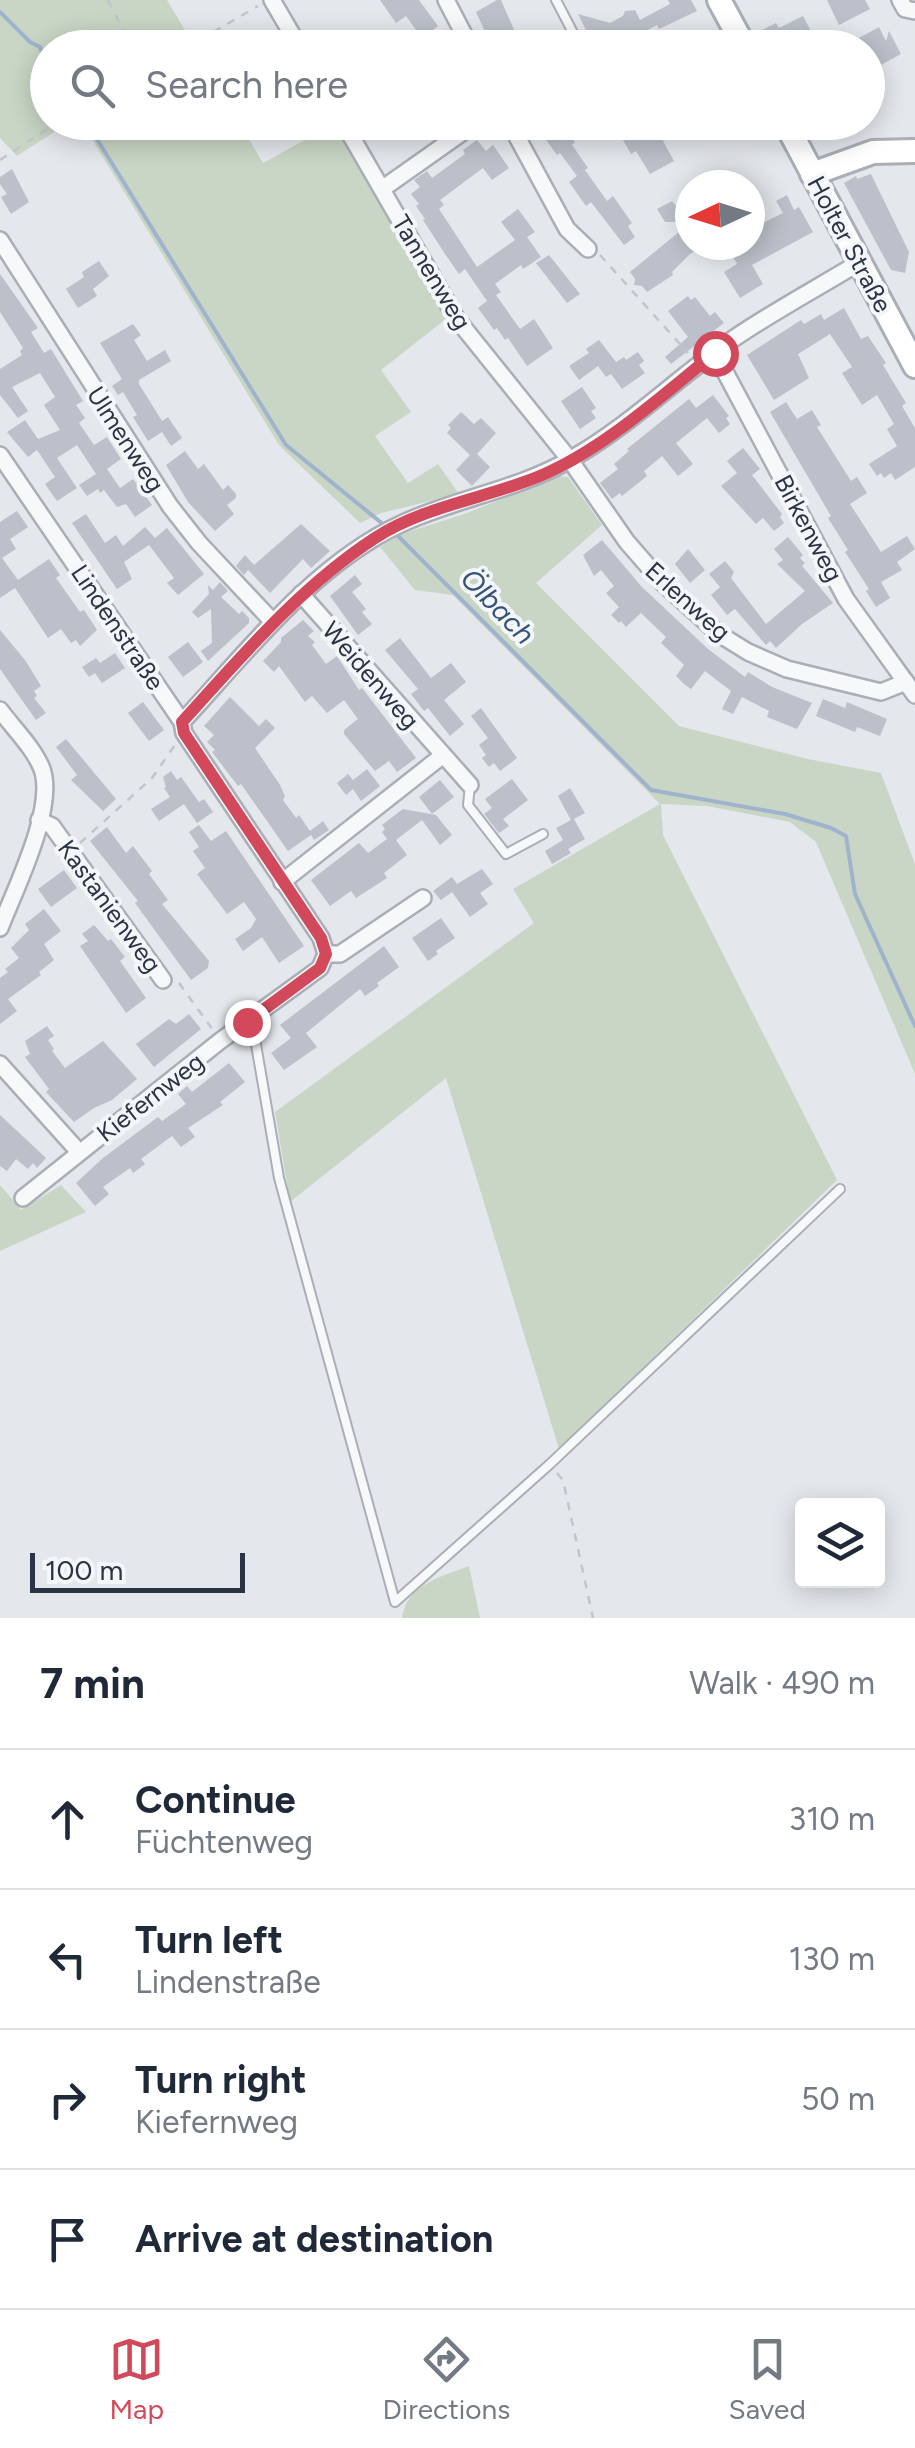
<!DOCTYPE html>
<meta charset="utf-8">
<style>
:root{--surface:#fff;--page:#f2f2f3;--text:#1f2937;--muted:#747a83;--line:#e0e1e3;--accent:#d1495b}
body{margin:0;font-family:Figtree,sans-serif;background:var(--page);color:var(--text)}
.controls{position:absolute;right:30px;bottom:30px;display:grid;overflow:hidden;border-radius:10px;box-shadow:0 5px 25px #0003}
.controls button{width:90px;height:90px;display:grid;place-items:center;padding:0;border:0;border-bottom:2px solid var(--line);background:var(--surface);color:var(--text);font:50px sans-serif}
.compass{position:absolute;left:675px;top:170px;width:90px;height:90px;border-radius:50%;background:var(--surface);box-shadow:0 5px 25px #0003;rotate:266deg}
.scale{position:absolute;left:30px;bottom:25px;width:215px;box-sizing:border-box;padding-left:10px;border:5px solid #2b3445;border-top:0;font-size:28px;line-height:35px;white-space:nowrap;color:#2b3445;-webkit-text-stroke:8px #f4f6f9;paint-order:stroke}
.stop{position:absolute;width:30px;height:30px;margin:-22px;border:8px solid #d1495b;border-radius:50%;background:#fff}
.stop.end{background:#d1495b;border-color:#fff;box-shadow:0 2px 10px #0008}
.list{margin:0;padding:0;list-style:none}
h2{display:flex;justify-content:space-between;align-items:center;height:130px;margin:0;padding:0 40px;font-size:42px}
h2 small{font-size:32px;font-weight:400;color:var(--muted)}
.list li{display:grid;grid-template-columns:65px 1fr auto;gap:30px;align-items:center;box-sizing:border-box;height:140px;padding:0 40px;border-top:2px solid var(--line)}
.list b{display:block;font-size:38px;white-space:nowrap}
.list p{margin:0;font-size:32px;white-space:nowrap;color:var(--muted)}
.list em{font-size:32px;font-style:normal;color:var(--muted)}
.icon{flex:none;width:55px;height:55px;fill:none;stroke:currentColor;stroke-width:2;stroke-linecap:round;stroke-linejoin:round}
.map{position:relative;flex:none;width:915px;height:1618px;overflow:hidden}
.search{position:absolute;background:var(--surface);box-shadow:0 5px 25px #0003;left:30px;right:30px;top:30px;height:110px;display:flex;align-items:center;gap:25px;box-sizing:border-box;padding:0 35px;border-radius:55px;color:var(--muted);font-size:38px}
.sheet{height:690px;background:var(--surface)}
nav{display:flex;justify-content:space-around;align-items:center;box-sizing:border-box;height:140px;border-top:2px solid var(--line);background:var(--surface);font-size:28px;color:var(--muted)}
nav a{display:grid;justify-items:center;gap:5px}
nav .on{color:var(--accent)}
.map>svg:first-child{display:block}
</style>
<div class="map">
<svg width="915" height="1618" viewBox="0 0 915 1618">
<rect width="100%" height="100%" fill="#e4e7ec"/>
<g fill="#c9d6c5">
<path d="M0,0H167L195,47L48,48V122L68,123L17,156L0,138Z"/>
<path d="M82,123H239L263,163L336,123H351L460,308L381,370L411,412L375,436L408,483L438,464L459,494L381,513L360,523L279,445Z"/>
<path d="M559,476L568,477L602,525L536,583L679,726L808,759L881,773L915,864V1074L816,842L790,822L707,806L661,804L663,835L837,1180L559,1449L446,1078L290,1202L275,1112L534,923L513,889L660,804L453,595L415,590L380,547L402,534L467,513Z"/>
<path d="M0,1185L21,1210L61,1185L86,1212L0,1251Z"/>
<path d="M469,1566L480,1618H402C407,1584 441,1577 469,1566Z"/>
</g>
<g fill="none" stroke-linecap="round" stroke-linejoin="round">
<g stroke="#9fb4cc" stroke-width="4">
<path d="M0,12L30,42L40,47L48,68"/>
<path d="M87,123L286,445L384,525"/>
<path d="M396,534L651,790L785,814L831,828L846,836L855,894L915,1026"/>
</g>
</g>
<g fill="#bbc0ca">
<path d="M380,0H419L438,26L422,38L406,16L396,23Z"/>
<path d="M497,0H501L522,48H493L490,42L476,12Z"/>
<path d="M668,0H691L697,11L659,29L657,25L630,39L632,44L624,48H595L578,14L610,23L623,16L625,11L635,10L640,20L670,4Z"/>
<path d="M827,0H865L870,9L839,25Z"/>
<path d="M803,16L820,48H788L781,33L767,40L762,30L776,23L779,28Z"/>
<path d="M879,27L886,41L889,31L901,54L879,66L876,76L868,60V48H841Z"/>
<path d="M533,122H562L575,142L572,145L588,168L585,170L607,201L613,196L632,223L628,226L635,237L624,245L591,202L586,206L569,182L577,176L560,153L557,155Z"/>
<path d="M674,122H685L687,126L663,141L674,161L650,174L636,151L631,154L619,133L636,125L644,139Z"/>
<path d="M477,140L486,151L493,145L509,168L492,180L483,168L440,200L444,205L439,209L477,267L515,240L501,222L518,209L535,232L527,237L541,257L523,269L521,265L495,284L501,292L496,295L520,329L534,319L553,348L527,366L508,338L505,340L497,328L494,330L478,308L487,301L465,269L459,274L445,254L423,220L425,219L416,206L419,204L411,194L420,187L414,180L427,171L432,178L465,154L463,150Z"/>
<path d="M12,169L29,202L11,214L1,197L7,194L0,184V177Z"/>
<path d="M871,174L909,252L905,273L891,270L844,183L856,176L857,179Z"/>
<path d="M787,195L794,210L799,207L813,232L752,265L763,284L740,298L724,272L737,264L726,245H750V229L783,213L776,201Z"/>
<path d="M690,198V222H665L657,209L672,201L676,206Z"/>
<path d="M690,223V245H706L690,254L672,272L673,275L647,292L642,286L634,285L635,279L630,272Z"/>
<path d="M549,255L580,294L567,303L536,263Z"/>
<path d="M99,261L109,276L93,289L97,296L78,308L66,289L84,277L82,272Z"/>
<path d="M0,274L38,328L31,332L44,353L51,349L83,401L76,405L85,418L79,423L94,445L107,437L121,459L107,469L120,488L133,479L152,505L135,517L126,504L117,507L104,490L100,493L98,489L87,496L79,485L96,474L77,445L57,458L77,488L57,501L45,484L55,477L37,450L28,457L7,432L25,420L38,439L60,430L44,405L55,397L40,373L12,387L28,411L18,418L0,395V369L22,355L20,351L23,348L0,312Z"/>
<path d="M688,296L691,300L695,297L710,316L715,312L724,323L671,364L665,357L688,337L668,311Z"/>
<path d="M844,308L861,339L868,336L886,363L883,365L906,403L902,406L915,428V467L895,480L891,473L884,478L881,473L877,476L869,464L897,446L887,429L894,424L877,395L862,405L842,373L852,367L830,334L798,354L809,378L774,400L747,355L801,320L804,324L821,314L824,320Z"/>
<path d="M133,324L141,335L134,340L147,361L165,350L171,361L139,380V384L162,421L168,417L182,438L171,446L162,432L148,441L133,417L137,415L123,392L118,395L112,386L122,379L100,343Z"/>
<path d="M599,340L616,362L624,357L626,360L638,352L644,361L639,365L645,373L622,389L611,374L606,377L598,366L579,380L569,366L589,353L586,349Z"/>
<path d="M582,387L596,408L591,411L596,418L580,429L561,401Z"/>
<path d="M713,395L729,416L726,418L730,424L719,433L707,418L676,443L693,464L678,476L662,456L644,471L647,476L622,496L620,493L612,499L600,483L618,469L614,464L629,451L627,449L689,399L696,408Z"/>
<path d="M786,402L797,419L812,410L821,425L817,427L851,481L857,477L867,493L850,504L881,552L907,536L915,549L897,562L902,570L881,582L890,598L876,607L866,591L869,589L845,552L848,550L828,518L831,516L770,412Z"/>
<path d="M461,412L474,424L481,418L496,433L477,454L490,467L472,486L456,470L470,455L447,433L451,428L448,425Z"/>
<path d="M743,448L760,469L752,475L782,514L780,517L784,523L774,531L763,518L756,524L721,486L737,473L727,461Z"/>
<path d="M185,451L198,469L204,464L223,490L228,485L236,494V498L227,505L234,514L215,531L188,502L166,465Z"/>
<path d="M17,511L28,527L10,539L16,549L2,558L18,580L49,559L60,575L56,578L80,612L84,610L97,630L80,646L76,640L71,643L61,629L48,638L15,588L0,598V522Z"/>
<path d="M86,514L105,543L116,535L123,546L145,527L155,538L167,528L204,574L178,595L167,583L174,578L149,545L124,562L132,579L117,589L72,523Z"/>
<path d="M301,524L330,551L311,568L303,559L270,593L248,570L244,575L236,566L245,555L254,565Z"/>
<path d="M788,537L803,555L800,558L805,563L802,566L833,603L802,624L776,648L770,641L766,645L735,609L727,615L711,595L720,587L709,574L725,561L734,572L731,578L766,624L805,591L777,564L783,560L774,549Z"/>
<path d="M602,540L642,587L708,649L745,677L748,672L772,687L812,703L797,729L767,717L769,711L742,697L733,714L722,709L731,691L705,671L691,689L684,684L676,676L684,665L661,643L666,637L641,613L626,627L621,621L619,623L611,615L619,607L606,593L614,586L601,570L594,576L583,555Z"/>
<path d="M688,549L705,570L690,583L675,564Z"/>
<path d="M355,575L362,584L352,592L366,609L362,612L372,624L358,635L330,596Z"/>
<path d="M220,582L228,591L221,597L239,614L242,611L249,618V623L208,661L201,651L212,643L211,609L198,618L192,612L209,594L208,585L213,590Z"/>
<path d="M303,620L314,631L308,636L315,642L312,645L326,664L337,656L359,690L362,688L416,758L397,772L389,761L375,771L344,734V730L358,719L344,700L327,713L312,696L305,702L279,666L274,672L263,661L281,642V638Z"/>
<path d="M0,630L25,660L41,686L34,691L37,696L34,698L46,713L36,720L0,669Z"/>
<path d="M400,638L431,678L451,663L466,682L444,700L464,724L450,736L428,708L424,711L411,694L418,689L385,650Z"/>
<path d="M188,642L203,662L183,677L168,657Z"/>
<path d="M115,653L125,668L102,683L95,673L89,677L82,667L96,658L100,663Z"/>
<path d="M230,697L259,726L266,719L275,728L255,748L280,785L285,796L283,800L296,818L299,815L310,831L323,821L329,830L314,840L311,835L288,851L241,784L238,786L212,752L215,750L207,742L214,735L204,726Z"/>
<path d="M823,699L845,708L847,702L887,719L880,736L857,727L855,732L816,716Z"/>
<path d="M143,702L164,730L149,741L128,713Z"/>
<path d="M481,708L517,758L500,771L494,763L489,767L482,758L486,755L479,745L488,738L471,716Z"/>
<path d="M66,739L116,799L103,811L71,780L77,775L56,747Z"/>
<path d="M367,769L380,786L361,801L353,789L346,795L337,783L348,774L353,780Z"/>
<path d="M171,771L177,780L181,777L199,802L204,799L213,812L197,823L184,804L159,821L151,809L170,797L164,788L166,787L163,777Z"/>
<path d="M512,779L528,800L503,819L509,826L499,833L484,814L492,808L485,799Z"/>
<path d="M440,780L454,797L432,814L419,797Z"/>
<path d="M570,788L585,813L574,819L585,839L568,849L571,853L552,864L545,851L563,840L556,828L571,820L558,796Z"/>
<path d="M403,809L436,815L452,835L440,845L422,820L396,840L407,855L384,873L387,878L356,898L351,891L330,906L311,880L359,843L368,853L387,839L382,832L385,829L382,825Z"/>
<path d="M199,825L211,841L226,831L304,946L279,963L262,937L243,951L235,939L251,928L256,919L244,902L227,914L197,874L205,868L193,851L199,847L189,832Z"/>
<path d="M107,827L126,853L133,846L152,871L149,874L168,900L162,904L209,961L208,968L191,980L135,903L138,901L90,841Z"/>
<path d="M482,869L493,884L480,893L488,904L470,917L452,892L441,900L433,891L452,877L457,884Z"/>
<path d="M64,870L77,888L51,907L38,889Z"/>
<path d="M44,909L61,931L44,944L54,960L39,972L41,975L8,999L17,1011L0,1024V978L8,972L5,969L19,958L11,948L29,930L25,924Z"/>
<path d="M441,918L455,938L436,951L438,954L428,961L412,938Z"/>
<path d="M94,925L108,941L111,939L125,957L120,961L146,998L126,1013L80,946L88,941L82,934Z"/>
<path d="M384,946L399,967L377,983L379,986L365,996L360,989L306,1033L317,1047L284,1070L271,1053L291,1038L280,1025Z"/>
<path d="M189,1014L201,1029L154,1067L136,1044L169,1019L176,1024Z"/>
<path d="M47,1026L54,1036L48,1040L54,1049L52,1051L65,1068L103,1041L137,1079L112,1100L94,1108L74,1122L46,1092L49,1089L25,1057L30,1054L25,1041Z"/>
<path d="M229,1063L245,1082L220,1102L223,1105L188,1128L195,1137L181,1147L172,1136L141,1159L145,1164L133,1173L130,1168L103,1187L109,1194L95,1206L76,1183L103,1158L158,1117L162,1121L186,1104L178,1094L187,1086L192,1092Z"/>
<path d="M0,1115L46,1158L37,1168L33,1163L28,1169L16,1159L7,1171L0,1166Z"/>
</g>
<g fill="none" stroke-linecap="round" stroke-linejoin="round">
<defs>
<g id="lane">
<path d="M556,0L581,48"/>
<path d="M470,785L468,805L506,854L543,834"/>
<path d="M247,1021L254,1033L279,1178L395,1602L550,1464L840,1189"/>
</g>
<g id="street">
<path d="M272,0L300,48"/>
<path d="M446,0L471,48"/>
<path d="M900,0L905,9L915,11"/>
<path d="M343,122L456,318L570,460L627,542L661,581L719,634L748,652L787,669L881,692L906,682"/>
<path d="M509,122L567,229L588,249"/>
<path d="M382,189L477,122"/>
<path d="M0,240L170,506L199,543L273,622"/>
<path d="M715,353L846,599L915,695"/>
<path d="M0,455L182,722L184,733L321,938L326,954"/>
<path d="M301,594L470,785"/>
<path d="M0,710C13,728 34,748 42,769C56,808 15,889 0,928"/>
<path d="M182,722C246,653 314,564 401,524C456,498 518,490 571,459C631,425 680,375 736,337C776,310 819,287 860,262"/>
<path d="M39,820L52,826L163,980"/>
<path d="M282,882L442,756"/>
<path d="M326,954H340L423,898"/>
<path d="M0,1064L79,1152"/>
<path d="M23,1198L220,1041L320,968L326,954"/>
</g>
<g id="secondary">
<path d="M719,0L745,48"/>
<path d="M785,122L915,366"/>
<path d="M812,174L873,152L915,151"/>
</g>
</defs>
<use href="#lane" stroke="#a9aeb7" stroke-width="12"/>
<use href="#street" stroke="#a9aeb7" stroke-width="20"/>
<use href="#secondary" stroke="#a9aeb7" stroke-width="28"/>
<g stroke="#c2c5cb" stroke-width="2.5" stroke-dasharray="8 8" stroke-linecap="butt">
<path d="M108,0L132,48"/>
<path d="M186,48L258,6"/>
<path d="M0,160L58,122"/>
<path d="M600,255L688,353"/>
<path d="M80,843L152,778L175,745"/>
<path d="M179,983L213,1030"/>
<path d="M557,1473L563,1480L593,1618"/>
</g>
<use href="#lane" stroke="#f7f8fa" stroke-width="8"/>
<use href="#street" stroke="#f7f8fa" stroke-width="15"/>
<use href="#secondary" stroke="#fff" stroke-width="22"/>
</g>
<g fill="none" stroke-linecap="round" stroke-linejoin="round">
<path stroke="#d1495b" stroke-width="12" d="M247,1022L320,968L326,954L321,938L184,733L182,722C242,656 300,587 375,538C424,506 487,498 540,476C604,449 661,396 715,353"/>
</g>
<g text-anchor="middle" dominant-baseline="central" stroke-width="8" stroke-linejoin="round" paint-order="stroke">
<g font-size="25" fill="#2b3445" stroke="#f4f6f9">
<text transform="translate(850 244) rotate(62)">Holter Straße</text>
<text transform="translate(432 272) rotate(59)">Tannenweg</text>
<text transform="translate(126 439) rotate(57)">Ulmenweg</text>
<text transform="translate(809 528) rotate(62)">Birkenweg</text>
<text transform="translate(688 601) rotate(42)">Erlenweg</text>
<text transform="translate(118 627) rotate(56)">Lindenstraße</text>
<text transform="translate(371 675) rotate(49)">Weidenweg</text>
<text transform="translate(110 906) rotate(54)">Kastanienweg</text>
<text transform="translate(150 1097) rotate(-38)">Kiefernweg</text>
</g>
<g font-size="28" font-style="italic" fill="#34527a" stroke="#f4f6f9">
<text transform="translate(498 606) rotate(46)">Ölbach</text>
</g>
</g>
</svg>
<div class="controls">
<button><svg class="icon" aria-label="layers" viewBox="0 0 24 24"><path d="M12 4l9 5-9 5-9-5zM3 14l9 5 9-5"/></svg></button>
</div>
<svg class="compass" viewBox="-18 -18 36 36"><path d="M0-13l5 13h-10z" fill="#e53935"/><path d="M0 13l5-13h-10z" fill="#747a83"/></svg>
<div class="scale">100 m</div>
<div class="stop" style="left:715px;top:353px"></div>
<div class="stop end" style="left:247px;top:1022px"></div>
<div class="search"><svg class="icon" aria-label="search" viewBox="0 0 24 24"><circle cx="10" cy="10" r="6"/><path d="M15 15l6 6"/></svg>Search here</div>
</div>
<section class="sheet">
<h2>7 min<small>Walk · 490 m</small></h2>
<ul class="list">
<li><svg class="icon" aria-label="ahead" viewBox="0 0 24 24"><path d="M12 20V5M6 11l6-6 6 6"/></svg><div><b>Continue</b><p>Füchtenweg</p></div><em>310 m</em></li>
<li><svg class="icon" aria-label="left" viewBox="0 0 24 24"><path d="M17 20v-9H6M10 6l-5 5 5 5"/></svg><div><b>Turn left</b><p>Lindenstraße</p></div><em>130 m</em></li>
<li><svg class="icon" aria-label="right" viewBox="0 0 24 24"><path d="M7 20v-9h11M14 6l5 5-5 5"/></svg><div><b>Turn right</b><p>Kiefernweg</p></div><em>50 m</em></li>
<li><svg class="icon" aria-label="arrive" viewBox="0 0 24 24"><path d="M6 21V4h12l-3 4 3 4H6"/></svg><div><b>Arrive at destination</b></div></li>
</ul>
</section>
<nav>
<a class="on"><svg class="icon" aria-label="map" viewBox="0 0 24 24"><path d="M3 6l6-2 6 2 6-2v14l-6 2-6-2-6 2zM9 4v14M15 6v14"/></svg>Map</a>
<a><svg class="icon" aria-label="directions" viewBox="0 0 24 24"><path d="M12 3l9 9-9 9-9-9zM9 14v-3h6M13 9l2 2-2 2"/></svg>Directions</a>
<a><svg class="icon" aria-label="saved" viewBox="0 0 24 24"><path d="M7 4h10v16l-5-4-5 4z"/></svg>Saved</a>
</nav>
